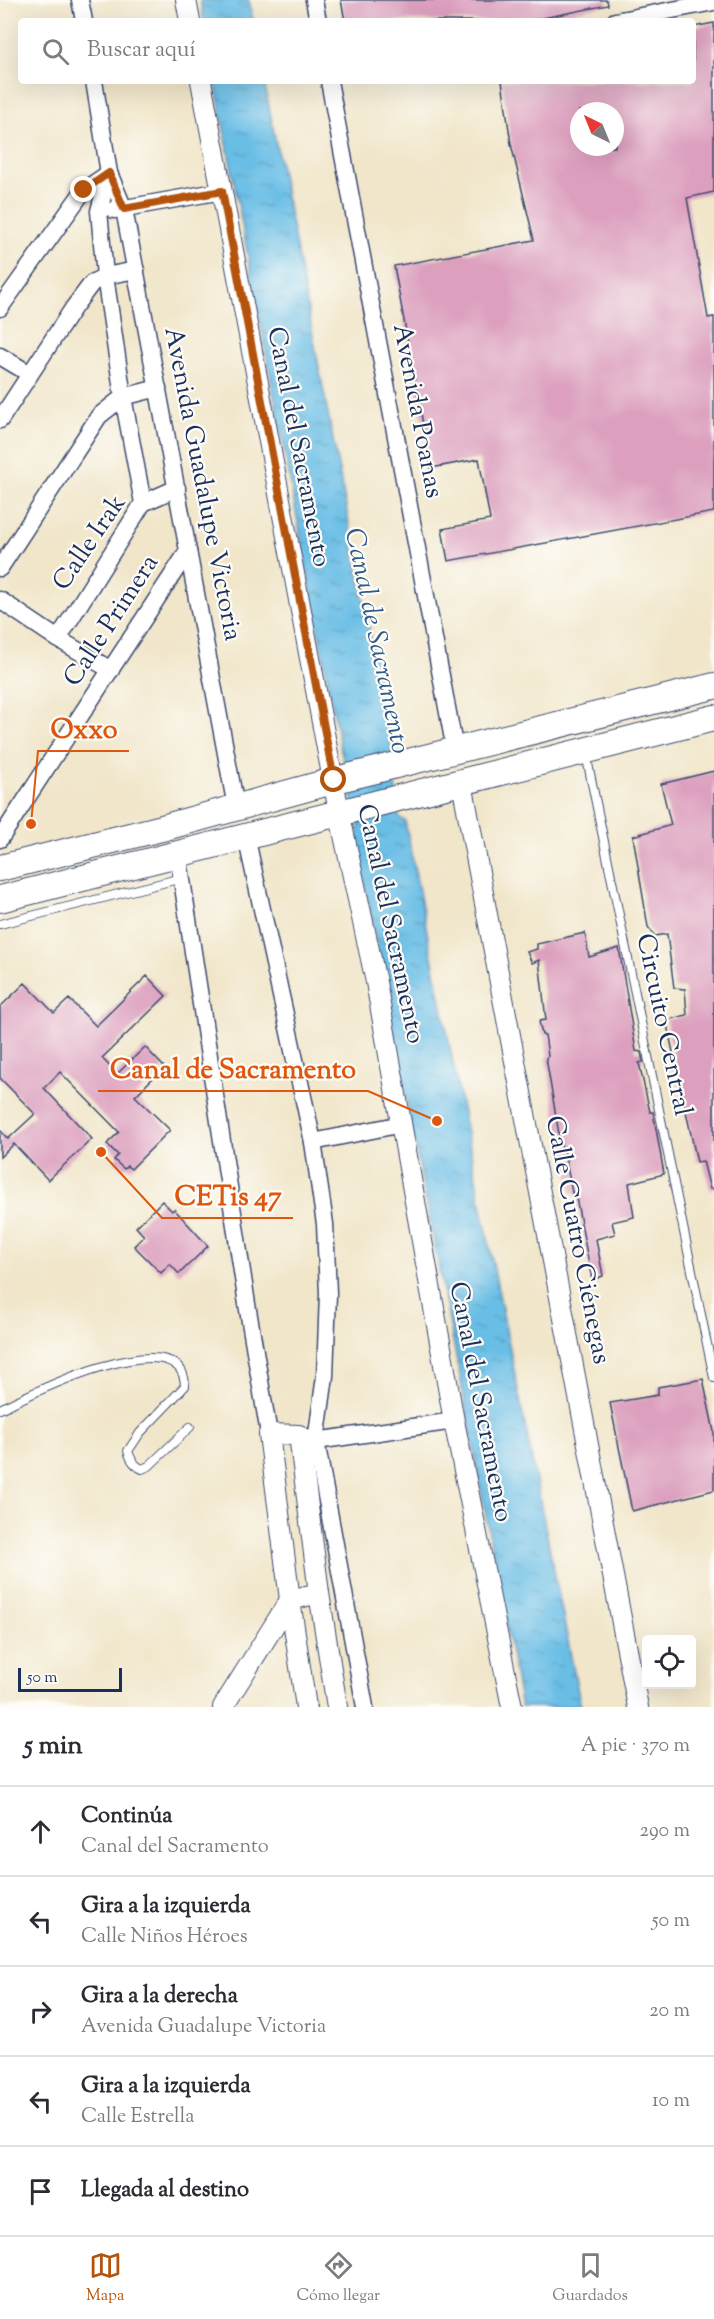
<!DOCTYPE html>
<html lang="es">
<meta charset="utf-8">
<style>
:root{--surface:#fff;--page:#f2f2f3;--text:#2b2b33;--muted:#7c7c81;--line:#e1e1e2;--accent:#b45309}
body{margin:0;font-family:"Sorts Mill Goudy",serif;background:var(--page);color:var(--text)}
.controls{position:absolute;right:18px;bottom:18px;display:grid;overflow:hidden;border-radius:6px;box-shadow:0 6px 24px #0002}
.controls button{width:54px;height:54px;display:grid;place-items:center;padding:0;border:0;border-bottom:2px solid var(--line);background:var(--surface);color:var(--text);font:30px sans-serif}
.compass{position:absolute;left:570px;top:102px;width:54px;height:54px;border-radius:50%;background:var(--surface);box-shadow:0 6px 24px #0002;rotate:317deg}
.scale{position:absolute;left:18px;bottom:15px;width:104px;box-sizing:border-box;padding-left:6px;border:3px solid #1b2f5e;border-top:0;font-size:16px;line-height:21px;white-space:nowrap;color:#1b2f5e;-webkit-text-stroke:4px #fdfcf7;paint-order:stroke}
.stop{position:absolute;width:18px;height:18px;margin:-14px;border:4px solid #b45309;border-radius:50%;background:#fff}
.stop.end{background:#b45309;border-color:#fff;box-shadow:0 2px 6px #0008}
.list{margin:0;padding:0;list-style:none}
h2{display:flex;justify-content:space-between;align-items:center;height:78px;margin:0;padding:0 24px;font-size:26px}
h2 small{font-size:20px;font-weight:400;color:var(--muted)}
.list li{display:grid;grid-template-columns:39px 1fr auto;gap:18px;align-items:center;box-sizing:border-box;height:90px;padding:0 24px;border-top:2px solid var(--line)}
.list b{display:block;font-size:22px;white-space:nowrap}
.list p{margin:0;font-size:20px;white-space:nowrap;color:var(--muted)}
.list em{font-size:20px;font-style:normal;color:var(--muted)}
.icon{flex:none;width:33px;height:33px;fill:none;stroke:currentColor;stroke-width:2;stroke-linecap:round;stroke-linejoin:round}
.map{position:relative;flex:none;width:714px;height:1707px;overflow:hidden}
.search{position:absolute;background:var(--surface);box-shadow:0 6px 24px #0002;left:18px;right:18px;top:18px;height:66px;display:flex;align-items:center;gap:15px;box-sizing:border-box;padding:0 21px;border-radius:6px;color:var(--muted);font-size:22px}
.sheet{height:528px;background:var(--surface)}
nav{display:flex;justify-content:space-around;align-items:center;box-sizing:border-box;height:84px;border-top:2px solid var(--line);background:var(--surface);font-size:16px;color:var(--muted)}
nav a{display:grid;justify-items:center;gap:3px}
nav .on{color:var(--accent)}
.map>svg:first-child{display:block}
</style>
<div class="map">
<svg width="714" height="1707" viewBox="0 0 714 1707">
<defs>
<pattern id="water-ripples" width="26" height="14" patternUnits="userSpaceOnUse" patternTransform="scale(1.5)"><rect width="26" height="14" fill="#69bee6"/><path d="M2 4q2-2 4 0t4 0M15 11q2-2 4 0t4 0" fill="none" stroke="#569bbe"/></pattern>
</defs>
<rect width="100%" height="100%" fill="#fdfcf7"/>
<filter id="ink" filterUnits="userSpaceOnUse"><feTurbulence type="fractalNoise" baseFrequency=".0167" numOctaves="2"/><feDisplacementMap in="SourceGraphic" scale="12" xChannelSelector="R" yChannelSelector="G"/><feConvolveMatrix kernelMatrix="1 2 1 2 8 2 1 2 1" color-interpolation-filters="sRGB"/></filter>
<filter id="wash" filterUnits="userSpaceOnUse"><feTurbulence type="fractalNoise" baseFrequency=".008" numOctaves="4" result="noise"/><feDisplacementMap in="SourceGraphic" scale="24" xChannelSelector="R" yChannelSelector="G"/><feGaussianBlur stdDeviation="1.35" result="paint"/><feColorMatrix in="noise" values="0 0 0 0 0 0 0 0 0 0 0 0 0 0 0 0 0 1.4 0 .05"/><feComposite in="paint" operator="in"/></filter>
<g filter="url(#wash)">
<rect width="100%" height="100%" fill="#f1e6ca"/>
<g fill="url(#water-ripples)" stroke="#4276a2" stroke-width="1.5">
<path d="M200,0H249L253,21H204Z"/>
<path d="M215,81H264L389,731L399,817L405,821L581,1707H521L467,1413L356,839L359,827L340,746Z"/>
</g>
<g id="blocks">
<g fill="#dc9fbe" fill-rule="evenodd">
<path d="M341,0H607L608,5L528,21H345Z"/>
<path d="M714,23V192L687,198L708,318L714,317V512L448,561L442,529L490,520L479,459L431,468L394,266L534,240L511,144L502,81H693V27ZM579,111H615V147H579Z"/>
<path d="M714,771V1189H710L703,1161L697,1162L666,1020L687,1015L685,989L674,988L667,934L655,936L648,927L633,836L671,825L661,784Z"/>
<path d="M585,933L589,957L619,948L636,1051L641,1052L643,1062L639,1063L650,1112H653L664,1174L629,1183L634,1217L612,1222L615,1234L596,1239L603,1276L592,1280L575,1192L572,1193L564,1150L561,1146L546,1058L548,1056L545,1035H542L539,1021L546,1020L539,960L532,963L527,952L537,949V944Z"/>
<path d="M147,976L166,996L102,1058L117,1074L145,1047L164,1067L135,1096L170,1130L131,1169L127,1166L124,1169L114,1160L118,1155L107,1144L119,1132L60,1072L44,1088L92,1139L48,1180L14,1144L0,1157V1130L8,1139L35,1114L0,1078V1007L25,983L54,1013L69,999L96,1026Z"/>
<path d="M162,1201L172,1211L174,1209L208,1246L179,1274L170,1264L161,1273L134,1246L144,1236L136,1227Z"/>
<path d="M703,1379L714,1432V1490L632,1511L610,1403L658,1395V1387Z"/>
</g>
</g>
</g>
<g filter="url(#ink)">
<use href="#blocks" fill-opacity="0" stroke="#3b4a6e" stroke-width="1.5"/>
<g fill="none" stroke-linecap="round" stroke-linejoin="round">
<defs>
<g id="service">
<path d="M586,754L714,1378"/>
<path d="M0,924L182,878"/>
<path d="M0,1409C28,1395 184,1317 185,1386L140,1433L128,1451C131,1460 134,1465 142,1469L149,1466L190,1427"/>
</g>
<g id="minor">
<path d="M80,0L84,21"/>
<path d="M314,0L318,21"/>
<path d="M615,21L714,2"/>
<path d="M94,81L109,173L124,209L236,807"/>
<path d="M329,81L455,750"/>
<path d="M109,173L99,211L105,276L123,397L143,503"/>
<path d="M114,210L222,191"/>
<path d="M0,308L84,190L109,173"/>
<path d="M0,356L30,374"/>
<path d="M0,420L74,307L92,283L105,276L136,270"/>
<path d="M0,568L99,416L123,397L158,388"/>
<path d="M0,600L58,639L111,670"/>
<path d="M58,639L143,503L177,488"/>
<path d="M246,836L313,1142L325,1224L328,1293L325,1376L316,1441L365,1707"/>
<path d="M0,839L188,551"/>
<path d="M178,854L247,1304L269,1434"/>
<path d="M313,1142L402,1124"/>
<path d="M307,1437L316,1441L454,1421"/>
</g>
<g id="tertiary">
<path d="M186,0L190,21"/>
<path d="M201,81L339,812L376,982L454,1421L512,1707"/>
<path d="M462,783L638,1707"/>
<path d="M223,1707L290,1600L319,1593"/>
<path d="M306,1707L290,1600L269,1434L299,1435L319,1593L337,1707"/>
</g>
<g id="primary">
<path d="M0,868L162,828L340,779L714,686"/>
<path d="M0,899L714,718"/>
</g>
</defs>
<use href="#service" stroke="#3b4a6e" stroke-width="10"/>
<use href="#minor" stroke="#3b4a6e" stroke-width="19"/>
<use href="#tertiary" stroke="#3b4a6e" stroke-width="22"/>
<use href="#primary" stroke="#3b4a6e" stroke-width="28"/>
<use href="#service" stroke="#fff" stroke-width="8"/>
<use href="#minor" stroke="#fff" stroke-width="16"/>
<use href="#tertiary" stroke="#fff" stroke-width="20"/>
<use href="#primary" stroke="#fff" stroke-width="26"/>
</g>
</g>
<g fill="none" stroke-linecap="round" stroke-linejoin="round" filter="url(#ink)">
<path stroke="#b45309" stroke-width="8" d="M84,190L109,173L124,209L222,191L334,780"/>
</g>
<g text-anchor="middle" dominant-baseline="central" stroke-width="4.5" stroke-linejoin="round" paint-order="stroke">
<g font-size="26" fill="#1b2f5e" stroke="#fdfcf7">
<text transform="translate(417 411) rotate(79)">Avenida Poanas</text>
<text transform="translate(298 447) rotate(79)">Canal del Sacramento</text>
<text transform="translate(202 484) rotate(79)">Avenida Guadalupe Victoria</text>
<text transform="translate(90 543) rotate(-56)">Calle Irak</text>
<text transform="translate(112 621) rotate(-57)">Calle Primera</text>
<text transform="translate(390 924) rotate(78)">Canal del Sacramento</text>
<text transform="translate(663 1025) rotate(78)">Circuito Central</text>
<text transform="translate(577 1240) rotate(79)">Calle Cuatro Ciénegas</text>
<text transform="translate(480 1402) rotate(79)">Canal del Sacramento</text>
</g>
<g font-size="27" font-style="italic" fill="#325a87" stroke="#fdfcf7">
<text transform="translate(376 641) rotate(78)">Canal de Sacramento</text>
</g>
</g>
<path fill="none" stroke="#de5710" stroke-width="2" d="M31 824L38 751H129M437 1121L368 1091H98M101 1152L162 1218H293"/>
<g fill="#de5710" stroke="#fdfcf7" stroke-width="2">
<circle cx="31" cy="824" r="6"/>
<circle cx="437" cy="1121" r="6"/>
<circle cx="101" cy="1152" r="6"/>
</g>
<g font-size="27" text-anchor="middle" font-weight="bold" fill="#de5710" stroke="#fdfcf7" stroke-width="4.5" stroke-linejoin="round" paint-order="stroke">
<text x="84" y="738">Oxxo</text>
<text x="233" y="1078">Canal de Sacramento</text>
<text x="228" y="1205">CETis 47</text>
</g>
</svg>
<div class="controls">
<button><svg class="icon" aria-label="locate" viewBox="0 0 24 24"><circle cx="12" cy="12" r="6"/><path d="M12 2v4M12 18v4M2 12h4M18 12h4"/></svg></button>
</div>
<svg class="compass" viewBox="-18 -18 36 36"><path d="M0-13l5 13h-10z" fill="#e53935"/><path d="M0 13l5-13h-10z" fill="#7c7c81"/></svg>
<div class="scale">50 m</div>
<div class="stop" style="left:334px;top:780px"></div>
<div class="stop end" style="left:84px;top:190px"></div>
<div class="search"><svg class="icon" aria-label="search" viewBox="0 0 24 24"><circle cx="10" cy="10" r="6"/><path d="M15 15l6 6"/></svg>Buscar aquí</div>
</div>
<section class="sheet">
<h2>5 min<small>A pie · 370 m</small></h2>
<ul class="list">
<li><svg class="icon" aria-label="ahead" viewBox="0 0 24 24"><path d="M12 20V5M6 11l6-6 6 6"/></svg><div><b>Continúa</b><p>Canal del Sacramento</p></div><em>290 m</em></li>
<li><svg class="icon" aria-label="left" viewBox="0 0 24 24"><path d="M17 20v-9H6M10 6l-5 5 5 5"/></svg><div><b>Gira a la izquierda</b><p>Calle Niños Héroes</p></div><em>50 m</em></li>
<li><svg class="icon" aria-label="right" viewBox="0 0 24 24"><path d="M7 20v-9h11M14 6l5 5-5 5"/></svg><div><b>Gira a la derecha</b><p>Avenida Guadalupe Victoria</p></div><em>20 m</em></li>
<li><svg class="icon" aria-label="left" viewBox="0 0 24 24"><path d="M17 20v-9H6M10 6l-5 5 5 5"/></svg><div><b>Gira a la izquierda</b><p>Calle Estrella</p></div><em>10 m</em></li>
<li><svg class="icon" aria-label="arrive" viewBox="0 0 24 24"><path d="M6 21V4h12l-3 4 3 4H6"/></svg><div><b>Llegada al destino</b></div></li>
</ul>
</section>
<nav>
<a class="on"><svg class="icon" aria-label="map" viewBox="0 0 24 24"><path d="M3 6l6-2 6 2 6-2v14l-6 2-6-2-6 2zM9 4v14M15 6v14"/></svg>Mapa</a>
<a><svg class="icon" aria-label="directions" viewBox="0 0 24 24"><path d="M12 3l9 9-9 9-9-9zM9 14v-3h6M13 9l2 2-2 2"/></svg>Cómo llegar</a>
<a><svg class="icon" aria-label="saved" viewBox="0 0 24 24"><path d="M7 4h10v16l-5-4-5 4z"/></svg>Guardados</a>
</nav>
